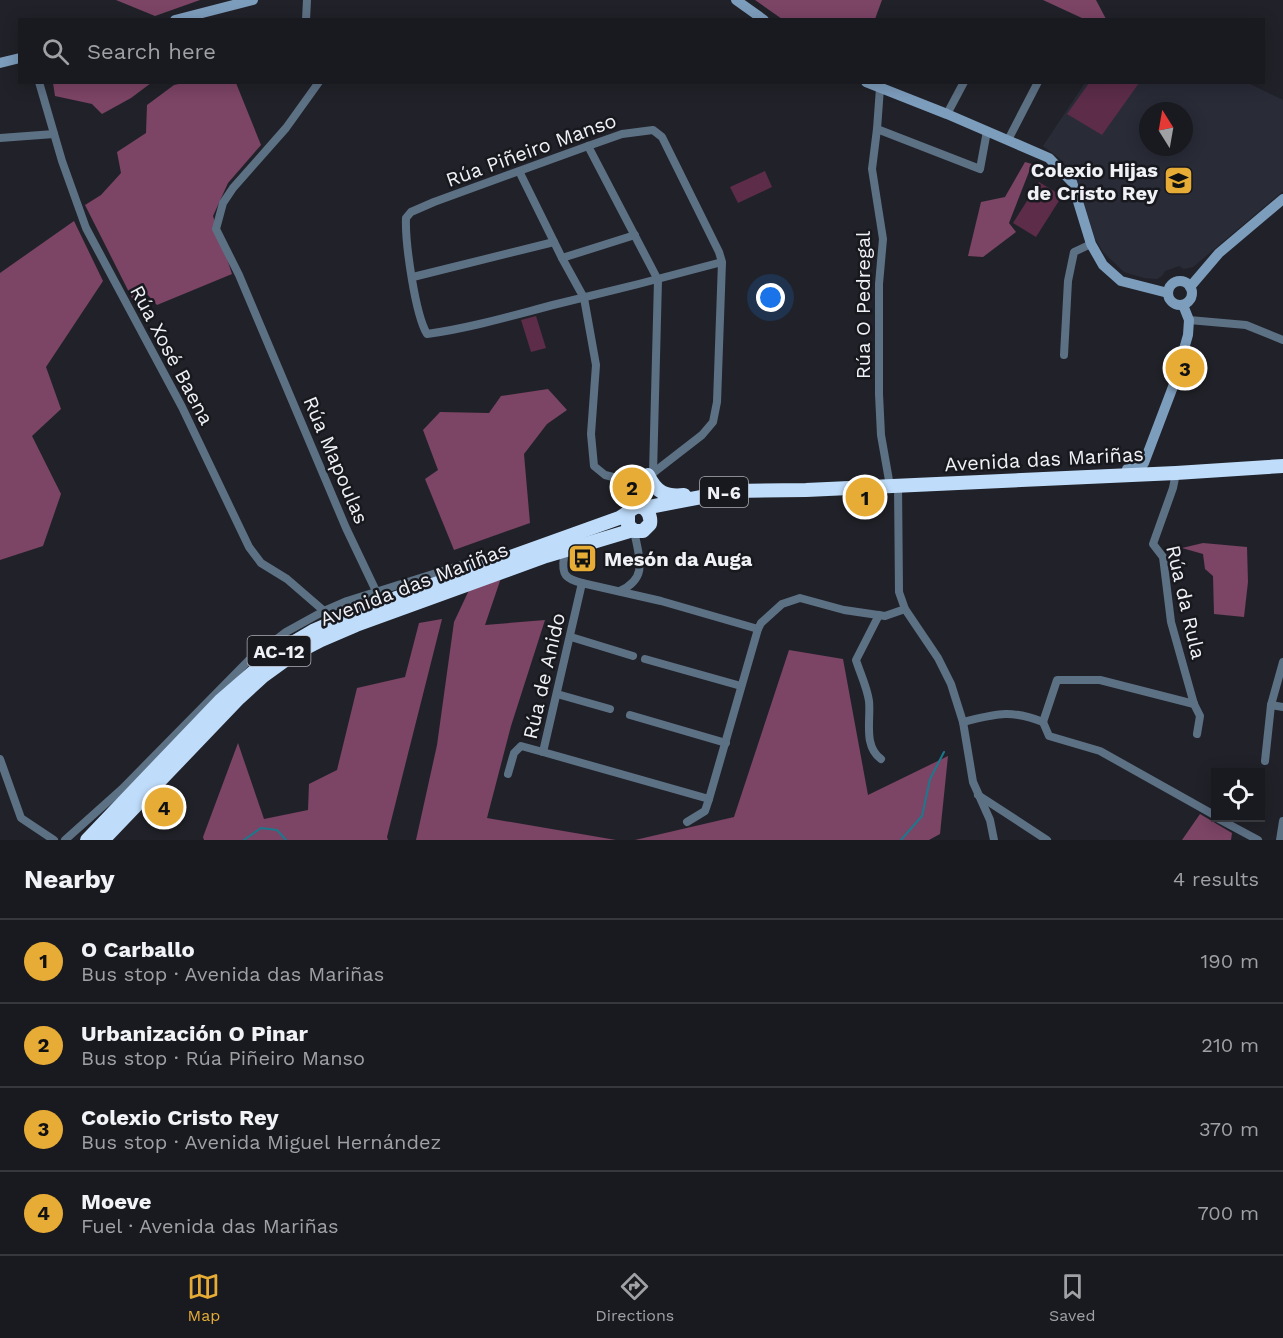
<!DOCTYPE html>
<meta charset="utf-8">
<style>
:root{--surface:#191a1f;--page:#222328;--text:#f1f3f6;--muted:#9fa1a4;--line:#37383d;--accent:#e7ac36}
body{margin:0;font-family:"Work Sans",sans-serif;background:var(--page);color:var(--text)}
.controls{position:absolute;right:18px;bottom:18px;display:grid;overflow:hidden;border-radius:0px;box-shadow:0 3px 15px #0003}
.controls button{width:54px;height:54px;display:grid;place-items:center;padding:0;border:0;border-bottom:2px solid var(--line);background:var(--surface);color:var(--text);font:30px sans-serif}
.compass{position:absolute;left:1139px;top:102px;width:54px;height:54px;border-radius:50%;background:var(--surface);box-shadow:0 3px 15px #0003;rotate:349deg}
.you{position:absolute;left:771px;top:298px;width:21px;height:21px;margin:-15px;border:4px solid #fff;border-radius:50%;background:#1a73e8;box-shadow:0 0 0 9px #1a73e833}
.badge{display:grid;place-items:center;width:39px;height:39px;border-radius:50%;background:var(--accent);color:#111;font-size:20px;font-weight:700}
.pin{position:absolute;translate:-50% -50%;border:3px solid #fff;box-shadow:0 2px 6px #0006}
.list{margin:0;padding:0;list-style:none}
h2{display:flex;justify-content:space-between;align-items:center;height:78px;margin:0;padding:0 24px;font-size:26px}
h2 small{font-size:20px;font-weight:400;color:var(--muted)}
.list li{display:grid;grid-template-columns:39px 1fr auto;gap:18px;align-items:center;box-sizing:border-box;height:84px;padding:0 24px;border-top:2px solid var(--line)}
.list b{display:block;font-size:22px;white-space:nowrap}
.list p{margin:0;font-size:20px;white-space:nowrap;color:var(--muted)}
.list em{font-size:20px;font-style:normal;color:var(--muted)}
.icon{flex:none;width:33px;height:33px;fill:none;stroke:currentColor;stroke-width:2;stroke-linecap:round;stroke-linejoin:round}
.map{position:relative;flex:none;width:1283px;height:840px;overflow:hidden}
.search{position:absolute;background:var(--surface);box-shadow:0 3px 15px #0003;left:18px;right:18px;top:18px;height:66px;display:flex;align-items:center;gap:15px;box-sizing:border-box;padding:0 21px;border-radius:0px;color:var(--muted);font-size:22px}
.sheet{height:414px;background:var(--surface)}
nav{display:flex;justify-content:space-around;align-items:center;box-sizing:border-box;height:84px;border-top:2px solid var(--line);background:var(--surface);font-size:16px;color:var(--muted)}
nav a{display:grid;justify-items:center;gap:3px}
nav .on{color:var(--accent)}
.map>svg:first-child{display:block}
</style>
<div class="map">
<svg width="1283" height="840" viewBox="0 0 1283 840">
<rect width="100%" height="100%" fill="#212229"/>
<path fill="#292b37" fill-rule="evenodd" d="M1085,83H1248L1283,100V191L1193,267L1184,269L1179,266L1165,271L1162,276L1157,279L1144,278L1124,272L1103,252L1094,237L1081,194L1071,171L1059,158L1043,146ZM1148,111H1184V147H1148Z"/>
<g fill="#5c2c49">
<path d="M1089,83H1139L1102,135L1067,114Z"/>
<path d="M765,171L772,187L738,203L730,187Z"/>
<path d="M1039,182L1062,196L1036,237L1013,223Z"/>
<path d="M536,316L546,348L531,352L521,320Z"/>
</g>
<g fill="#7c4465">
<path d="M116,0H200L155,16Z"/>
<path d="M755,0H882L875,19H782Z"/>
<path d="M1043,0H1096L1106,19H1084Z"/>
<path d="M188,82L236,83L261,145L228,183L213,216L232,274L157,305L147,294L133,300L85,205L101,195L121,173L117,152L146,133L147,105L174,85Z"/>
<path d="M53,83V82L151,83L131,98L102,114L92,104L55,96Z"/>
<path d="M1025,162L1032,164L1009,223L1016,232L983,257L968,256L981,202L1005,197Z"/>
<path d="M74,221L103,281L46,367L61,409L32,436L61,494L43,546L0,560V273Z"/>
<path d="M548,389L567,410L547,424L524,454L530,523L454,550L425,479L438,470L423,430L440,412L489,413L501,396Z"/>
<path d="M1203,543L1247,547L1248,582L1244,617L1214,614L1213,576L1205,569L1203,554L1182,548Z"/>
<path d="M501,578L485,625L545,620L511,726L487,818L616,840H416L437,745L454,622L470,588Z"/>
<path d="M442,619L387,837L388,840H204L203,837L238,743L264,819L308,810L309,784L337,770L357,688L405,677L419,623Z"/>
<path d="M789,650L843,659L868,795L948,756L940,834L929,840H635L734,817Z"/>
<path d="M1200,814L1232,833L1231,840H1182Z"/>
</g>
<g fill="none" stroke-linecap="round" stroke-linejoin="round">
<g stroke="#1b798e" stroke-width="2">
<path d="M244,840L261,828L277,830L286,840"/>
<path d="M901,840L922,816L930,779L944,752"/>
</g>
<g stroke="#5d7185" stroke-width="8">
<path d="M306,20L307,0"/>
<path d="M39,82L62,161L86,228L182,407L249,547L261,563L287,579L324,611"/>
<path d="M319,82L286,128L233,188L223,203L216,229L239,275L346,528L376,591"/>
<path d="M880,88L877,129L872,169L883,239L879,284V394L881,435L890,486"/>
<path d="M947,114L964,82"/>
<path d="M877,129L980,169L987,131"/>
<path d="M0,138L54,134"/>
<path d="M1008,140L1038,82"/>
<path d="M588,146L658,280L653,473"/>
<path d="M519,171L562,258L584,298L596,365L591,434L594,466L605,475L621,479H641L653,473L702,435L713,422L717,402L722,262L719,252L662,137L653,130L622,134L588,146L434,202L411,212L406,218C405,242 415,314 427,334C471,328 514,315 557,304C612,291 667,277 722,262"/>
<path d="M562,258L635,235"/>
<path d="M413,277L554,242"/>
<path d="M1189,320L1246,325L1283,340"/>
<path d="M1064,355L1068,281L1074,252L1091,244"/>
<path d="M1176,473L1173,488L1153,544L1163,557L1171,622L1194,704L1200,716L1197,734"/>
<path d="M898,485L899,592L905,609L938,658L951,684L963,722L973,782L990,820L994,840"/>
<path d="M564,557C561,575 566,579 582,583"/>
<path d="M582,583L661,601L758,629L709,799L543,752Z"/>
<path d="M620,591C649,578 639,557 634,531"/>
<path d="M879,615L856,660C860,673 867,687 869,701C871,720 863,746 881,759"/>
<path d="M758,629L761,623L782,604L800,598L844,610L885,616L905,609"/>
<path d="M571,637L633,656"/>
<path d="M645,659L741,686"/>
<path d="M557,694L610,709"/>
<path d="M1271,705L1283,707"/>
<path d="M630,715L726,743"/>
<path d="M963,722C996,714 1010,709 1043,722"/>
<path d="M1043,722L1049,736L1100,751L1216,816"/>
<path d="M1043,722L1057,680H1100L1194,704"/>
<path d="M0,759L21,818L54,840"/>
<path d="M1265,761L1271,705L1283,662"/>
<path d="M508,774L514,753L521,746L543,752"/>
<path d="M978,795L1047,840"/>
<path d="M1217,818L1258,840"/>
<path d="M687,822L705,811L709,799"/>
<path d="M65,840L122,789L248,661L286,632L324,611L347,601L484,558L500,555"/>
<path d="M1280,840L1283,821"/>
</g>
<g stroke="#7d9dbd" stroke-width="10">
<path d="M736,0L764,20"/>
<path d="M175,20L253,0"/>
<path d="M0,63L20,58"/>
<path d="M866,82L947,114L1049,158L1072,182L1091,244L1103,265L1121,281L1168,293"/>
<circle cx="1180" cy="293" r="12"/>
<path d="M1190,287L1219,253L1283,199"/>
<path d="M1127,469L1141,467L1144,463L1174,384L1188,335L1189,320L1183,305"/>
</g>
<g stroke="#bfddfb" stroke-width="14">
<path d="M648,475C656,492 665,497 684,495"/>
<path d="M644,508L733,491L806,490L1176,473L1283,466"/>
<path d="M631,510L637,483L641,479"/>
<path d="M87,840L220,701L274,654L313,631L357,612L619,518C624,516 627,512 632,509C643,501 652,514 650,524L643,531H634L628,525V514"/>
<path d="M103,840L239,698L263,676L292,655L321,640L356,625L546,556L633,530"/>
</g>
</g>
<defs>
<symbol id="school-square" viewBox="-11 -11 22 22"><rect x="-9" y="-9" width="18" height="18" rx="4" fill="#e7ac36" stroke="#18191f"/><path d="M0-5L7-2L0 1L-7-2ZM-4 1L0 2.5L4 1V4Q0 6-4 4Z" fill="#111"/></symbol>
<symbol id="bus-square" viewBox="-11 -11 22 22"><rect x="-9" y="-9" width="18" height="18" rx="4" fill="#e7ac36" stroke="#18191f"/><path d="M-5-6H5V4H4V6H2V4H-2V6H-4V4H-5ZM-3.5-4V0h7V-4ZM-3.5 1.2v1.5H-2V1.2ZM2 1.2v1.5H3.5V1.2Z" fill="#111"/></symbol>
</defs>
<g fill-rule="evenodd">
<use href="#school-square" x="1162" y="164" width="33" height="33"/>
<use href="#bus-square" x="566" y="542" width="33" height="33"/>
</g>
<g text-anchor="middle" dominant-baseline="central" stroke-width="5" stroke-linejoin="round" paint-order="stroke">
<g fill="#18191f" stroke="#afb0b6" stroke-width="1.5">
<rect x="700" y="477" width="48" height="30" rx="4.5"/>
<rect x="247.5" y="636" width="63" height="30" rx="4.5"/>
</g>
<g font-size="18" font-weight="bold" fill="#f0f1f6">
<text x="724" y="492">N-6</text>
<text x="279" y="651">AC-12</text>
</g>
<g font-size="20" fill="#f0f1f6" stroke="#18191f">
<text transform="translate(531 150) rotate(-20)">Rúa Piñeiro Manso</text>
<text transform="translate(863 305) rotate(-90)">Rúa O Pedregal</text>
<text transform="translate(172 355) rotate(62)">Rúa Xosé Baena</text>
<text transform="translate(1044 459) rotate(-3)">Avenida das Mariñas</text>
<text transform="translate(336 460) rotate(67)">Rúa Mapoulas</text>
<text transform="translate(414 584) rotate(-21)">Avenida das Mariñas</text>
<text transform="translate(1186 602) rotate(77)">Rúa da Rula</text>
<text transform="translate(544 676) rotate(-77)">Rúa de Anido</text>
</g>
<g font-size="20" font-weight="bold" fill="#f0f1f6" stroke="#18191f" text-anchor="end">
<text x="1158" y="170">Colexio Hijas<tspan x="1158" dy="23">de Cristo Rey</tspan></text>
<text x="604" y="559" text-anchor="start">Mesón da Auga</text>
</g>
</g>
</svg>
<div class="controls">
<button><svg class="icon" aria-label="locate" viewBox="0 0 24 24"><circle cx="12" cy="12" r="6"/><path d="M12 2v4M12 18v4M2 12h4M18 12h4"/></svg></button>
</div>
<svg class="compass" viewBox="-18 -18 36 36"><path d="M0-13l5 13h-10z" fill="#e53935"/><path d="M0 13l5-13h-10z" fill="#9fa1a4"/></svg>
<div class="you"></div>
<div class="pin badge" style="left:865px;top:497px">1</div>
<div class="pin badge" style="left:632px;top:487px">2</div>
<div class="pin badge" style="left:1185px;top:368px">3</div>
<div class="pin badge" style="left:164px;top:807px">4</div>
<div class="search"><svg class="icon" aria-label="search" viewBox="0 0 24 24"><circle cx="10" cy="10" r="6"/><path d="M15 15l6 6"/></svg>Search here</div>
</div>
<section class="sheet">
<h2>Nearby<small>4 results</small></h2>
<ul class="list">
<li><span class="badge">1</span><div><b>O Carballo</b><p>Bus stop · Avenida das Mariñas</p></div><em>190 m</em></li>
<li><span class="badge">2</span><div><b>Urbanización O Pinar</b><p>Bus stop · Rúa Piñeiro Manso</p></div><em>210 m</em></li>
<li><span class="badge">3</span><div><b>Colexio Cristo Rey</b><p>Bus stop · Avenida Miguel Hernández</p></div><em>370 m</em></li>
<li><span class="badge">4</span><div><b>Moeve</b><p>Fuel · Avenida das Mariñas</p></div><em>700 m</em></li>
</ul>
</section>
<nav>
<a class="on"><svg class="icon" aria-label="map" viewBox="0 0 24 24"><path d="M3 6l6-2 6 2 6-2v14l-6 2-6-2-6 2zM9 4v14M15 6v14"/></svg>Map</a>
<a><svg class="icon" aria-label="directions" viewBox="0 0 24 24"><path d="M12 3l9 9-9 9-9-9zM9 14v-3h6M13 9l2 2-2 2"/></svg>Directions</a>
<a><svg class="icon" aria-label="saved" viewBox="0 0 24 24"><path d="M7 4h10v16l-5-4-5 4z"/></svg>Saved</a>
</nav>
